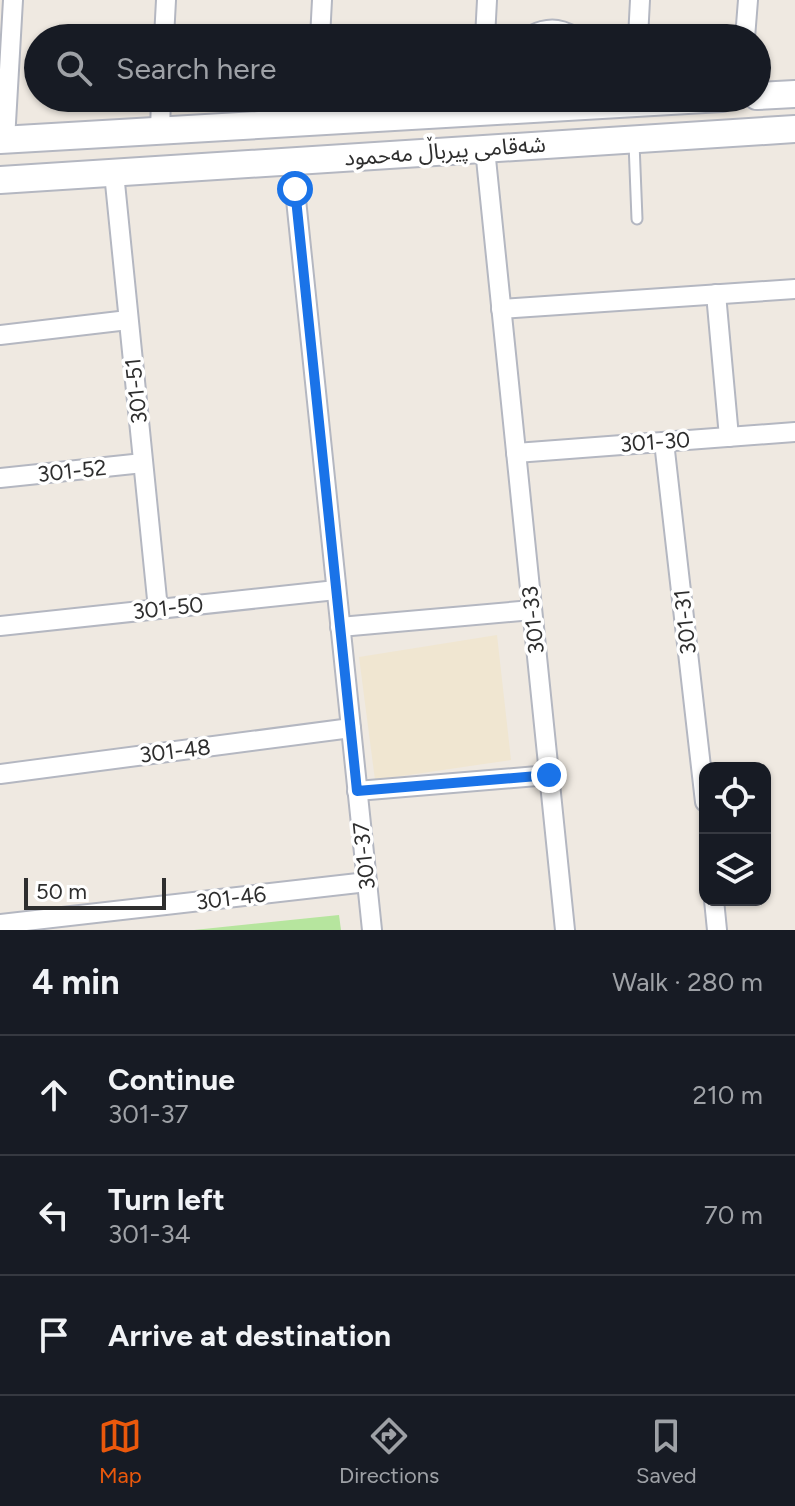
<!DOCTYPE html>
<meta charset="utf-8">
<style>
:root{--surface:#171b24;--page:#242831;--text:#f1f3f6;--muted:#9ea1a6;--line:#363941;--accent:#ea580c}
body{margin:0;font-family:Figtree,"Noto Sans Arabic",sans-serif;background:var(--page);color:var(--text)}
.controls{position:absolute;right:24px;bottom:24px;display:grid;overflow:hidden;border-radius:16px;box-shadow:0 2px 6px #0004}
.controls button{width:72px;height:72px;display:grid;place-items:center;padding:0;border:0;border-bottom:2px solid var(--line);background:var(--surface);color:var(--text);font:40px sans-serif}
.scale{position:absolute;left:24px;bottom:20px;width:142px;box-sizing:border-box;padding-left:8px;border:4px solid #2e2e2e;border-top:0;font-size:22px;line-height:28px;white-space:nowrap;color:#2e2e2e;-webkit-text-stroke:6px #fff;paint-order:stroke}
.stop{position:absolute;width:24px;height:24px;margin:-18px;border:6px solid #1a73e8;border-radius:50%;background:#fff}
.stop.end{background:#1a73e8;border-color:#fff;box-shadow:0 2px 8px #0008}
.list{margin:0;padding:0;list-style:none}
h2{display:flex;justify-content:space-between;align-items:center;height:104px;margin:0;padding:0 32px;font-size:34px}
h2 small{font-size:26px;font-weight:400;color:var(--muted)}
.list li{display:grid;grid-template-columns:52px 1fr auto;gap:24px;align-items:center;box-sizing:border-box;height:120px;padding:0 32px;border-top:2px solid var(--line)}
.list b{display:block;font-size:30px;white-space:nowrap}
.list p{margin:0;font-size:26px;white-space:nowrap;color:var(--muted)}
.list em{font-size:26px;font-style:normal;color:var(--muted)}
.icon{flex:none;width:44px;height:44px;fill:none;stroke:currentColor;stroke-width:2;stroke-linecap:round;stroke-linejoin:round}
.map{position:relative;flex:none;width:795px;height:930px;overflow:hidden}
.search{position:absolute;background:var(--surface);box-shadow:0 2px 6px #0004;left:24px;right:24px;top:24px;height:88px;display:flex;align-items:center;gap:20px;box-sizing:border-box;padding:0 28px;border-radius:44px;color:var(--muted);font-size:30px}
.sheet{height:464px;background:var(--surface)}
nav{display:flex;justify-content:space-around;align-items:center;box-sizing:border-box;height:112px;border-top:2px solid var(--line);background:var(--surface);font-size:22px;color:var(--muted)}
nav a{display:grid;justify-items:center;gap:4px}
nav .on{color:var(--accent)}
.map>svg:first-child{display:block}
</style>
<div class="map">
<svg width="795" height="930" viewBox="0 0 795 930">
<rect width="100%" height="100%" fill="#efe9e1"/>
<path fill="#f0e6d1" d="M497,635L511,760L375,780L359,657Z"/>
<path fill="#b6e59e" d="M339,915L341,930H194Z"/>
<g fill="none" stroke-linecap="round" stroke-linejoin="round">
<defs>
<g id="lane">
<path d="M528,38L530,31C550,21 566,24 583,38"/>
<path d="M634,143L637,219"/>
</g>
<g id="street">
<path d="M164,38L166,0"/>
<path d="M320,38L322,0"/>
<path d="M485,38L487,0"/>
<path d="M638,38L640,0"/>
<path d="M745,38L748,0"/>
<path d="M315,122L316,98"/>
<path d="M160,131L161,98"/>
<path d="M5,140L13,0"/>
<path d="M485,149L565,930"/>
<path d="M292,161L372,930"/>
<path d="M114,173L158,609"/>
<path d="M716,294L729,437"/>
<path d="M501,309L795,289"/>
<path d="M0,335L128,320"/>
<path d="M664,442L705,802"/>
<path d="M516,453L795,432"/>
<path d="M0,478L143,463"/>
<path d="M0,626L336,590"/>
<path d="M340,627L532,610"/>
<path d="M0,774L351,728"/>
<path d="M357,791L549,775"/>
<path d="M714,900L717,930"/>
<path d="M0,924L367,882"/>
</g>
<g id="secondary">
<path d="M757,96L795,94"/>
<path d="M0,140L722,98"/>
<path d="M0,180L795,129"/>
</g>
</defs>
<use href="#lane" stroke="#b4b7c1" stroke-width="13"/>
<use href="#street" stroke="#b4b7c1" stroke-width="22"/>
<use href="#secondary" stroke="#b4b7c1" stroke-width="30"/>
<use href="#lane" stroke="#fff" stroke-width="9"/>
<use href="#street" stroke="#fff" stroke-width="18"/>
<use href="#secondary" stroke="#fff" stroke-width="26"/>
</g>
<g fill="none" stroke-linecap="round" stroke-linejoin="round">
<path stroke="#1a73e8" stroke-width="10" d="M295,189L357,791L549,775"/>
</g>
<g text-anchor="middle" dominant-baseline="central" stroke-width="7" stroke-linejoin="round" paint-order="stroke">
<g font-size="22" fill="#2e2e2e" stroke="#fff">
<text transform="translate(445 151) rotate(-4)">شەقامی پیرباڵ مەحمود</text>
<text transform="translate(136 391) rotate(-96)">301-51</text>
<text transform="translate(655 442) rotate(-4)">301-30</text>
<text transform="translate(72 471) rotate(-6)">301-52</text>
<text transform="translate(168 608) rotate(-6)">301-50</text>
<text transform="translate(533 620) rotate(-96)">301-33</text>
<text transform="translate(685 622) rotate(-96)">301-31</text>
<text transform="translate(175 751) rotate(-7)">301-48</text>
<text transform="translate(364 856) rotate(-96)">301-37</text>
<text transform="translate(231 898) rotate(-7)">301-46</text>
</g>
</g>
</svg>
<div class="controls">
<button><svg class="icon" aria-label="locate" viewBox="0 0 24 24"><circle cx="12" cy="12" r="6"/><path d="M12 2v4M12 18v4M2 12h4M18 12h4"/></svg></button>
<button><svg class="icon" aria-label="layers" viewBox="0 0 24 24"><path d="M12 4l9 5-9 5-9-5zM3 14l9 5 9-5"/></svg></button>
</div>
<div class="scale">50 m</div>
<div class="stop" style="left:295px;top:189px"></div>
<div class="stop end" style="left:549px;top:775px"></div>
<div class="search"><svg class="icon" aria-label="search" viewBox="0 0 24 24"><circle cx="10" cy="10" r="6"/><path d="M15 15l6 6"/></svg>Search here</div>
</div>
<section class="sheet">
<h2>4 min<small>Walk · 280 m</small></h2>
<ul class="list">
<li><svg class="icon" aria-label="ahead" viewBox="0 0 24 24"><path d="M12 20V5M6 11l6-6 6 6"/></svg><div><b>Continue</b><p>301-37</p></div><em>210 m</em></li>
<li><svg class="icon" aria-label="left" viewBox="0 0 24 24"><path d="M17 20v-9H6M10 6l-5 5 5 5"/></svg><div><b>Turn left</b><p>301-34</p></div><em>70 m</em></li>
<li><svg class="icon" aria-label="arrive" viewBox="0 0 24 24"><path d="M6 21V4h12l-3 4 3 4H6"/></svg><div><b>Arrive at destination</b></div></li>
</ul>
</section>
<nav>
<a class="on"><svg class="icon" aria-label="map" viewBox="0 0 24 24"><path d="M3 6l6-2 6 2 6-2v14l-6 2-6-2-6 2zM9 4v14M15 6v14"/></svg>Map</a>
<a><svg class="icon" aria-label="directions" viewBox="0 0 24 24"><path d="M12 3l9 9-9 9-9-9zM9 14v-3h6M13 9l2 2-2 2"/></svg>Directions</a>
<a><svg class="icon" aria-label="saved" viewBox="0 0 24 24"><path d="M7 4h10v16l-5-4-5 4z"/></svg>Saved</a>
</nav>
